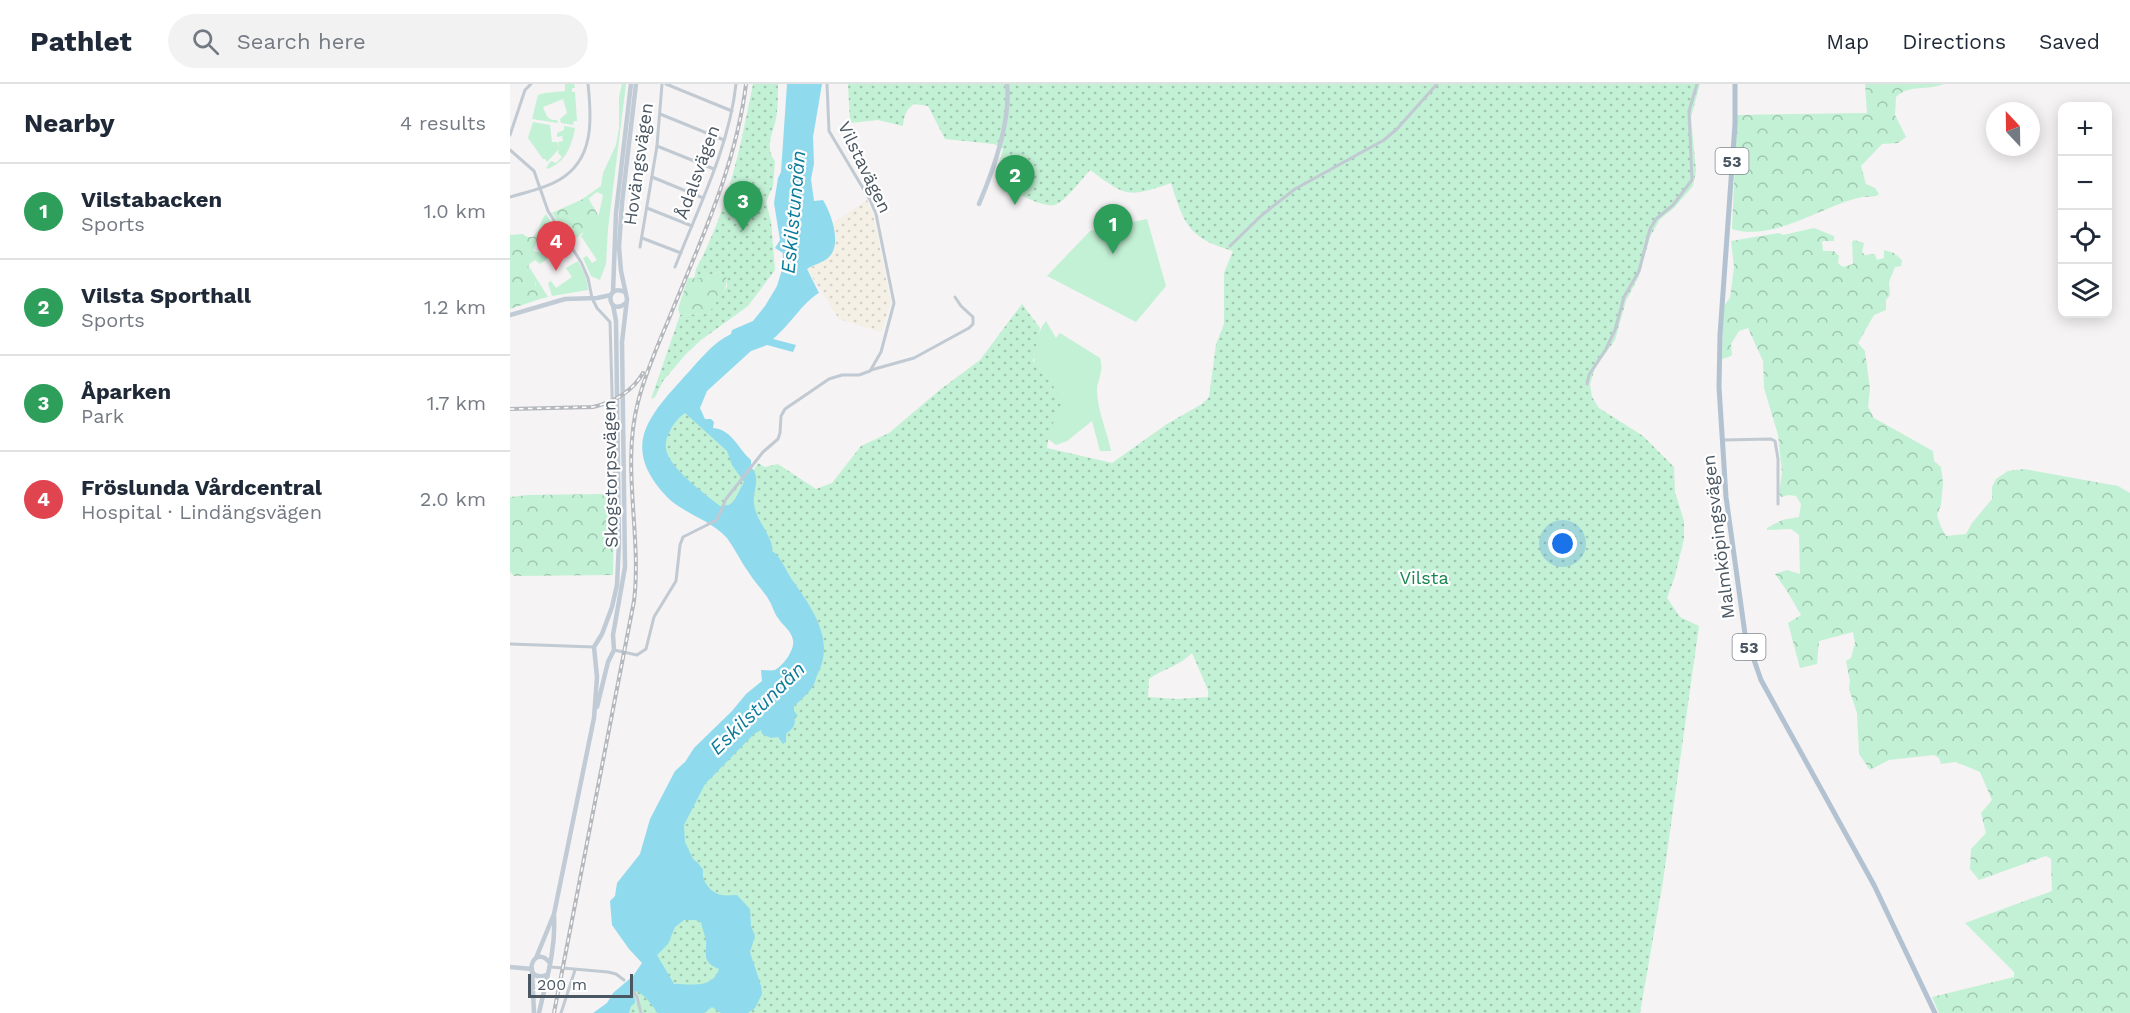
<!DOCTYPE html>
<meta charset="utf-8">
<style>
:root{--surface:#fff;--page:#f2f2f3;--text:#1f2937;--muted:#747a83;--line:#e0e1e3;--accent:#7c3aed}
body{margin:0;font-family:"Work Sans",sans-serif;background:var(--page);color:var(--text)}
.controls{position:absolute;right:18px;top:18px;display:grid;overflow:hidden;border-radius:12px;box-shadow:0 3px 15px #0003}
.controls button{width:54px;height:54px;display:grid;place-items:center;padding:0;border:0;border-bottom:2px solid var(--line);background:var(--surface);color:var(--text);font:30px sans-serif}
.compass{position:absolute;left:1476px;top:18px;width:54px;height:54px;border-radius:50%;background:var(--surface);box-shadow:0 3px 15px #0003;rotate:338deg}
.scale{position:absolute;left:18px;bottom:15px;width:105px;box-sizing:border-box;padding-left:6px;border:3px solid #4a5661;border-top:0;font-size:16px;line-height:21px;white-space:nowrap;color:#4a5661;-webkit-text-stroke:4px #fff;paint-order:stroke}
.you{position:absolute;left:1053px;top:460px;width:21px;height:21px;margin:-15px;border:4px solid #fff;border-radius:50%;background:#1a73e8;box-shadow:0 0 0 9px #1a73e833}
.badge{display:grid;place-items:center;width:39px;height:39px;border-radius:50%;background:var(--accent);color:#fff;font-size:20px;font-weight:700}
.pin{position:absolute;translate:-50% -50px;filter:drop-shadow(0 2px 3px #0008)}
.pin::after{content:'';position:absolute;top:32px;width:21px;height:18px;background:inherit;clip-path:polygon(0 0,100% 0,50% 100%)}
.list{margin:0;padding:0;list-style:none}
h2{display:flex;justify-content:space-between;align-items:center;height:78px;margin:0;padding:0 24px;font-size:26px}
h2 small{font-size:20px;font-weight:400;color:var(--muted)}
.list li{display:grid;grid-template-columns:39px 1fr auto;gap:18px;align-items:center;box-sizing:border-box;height:96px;padding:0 24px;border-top:2px solid var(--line)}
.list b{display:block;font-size:22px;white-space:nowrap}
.list p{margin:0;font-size:20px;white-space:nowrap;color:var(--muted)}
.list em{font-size:20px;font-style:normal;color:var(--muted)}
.icon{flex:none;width:33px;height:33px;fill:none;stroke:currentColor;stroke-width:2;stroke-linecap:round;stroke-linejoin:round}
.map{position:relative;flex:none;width:1620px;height:929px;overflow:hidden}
header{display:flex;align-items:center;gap:36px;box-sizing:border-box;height:84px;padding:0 30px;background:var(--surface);border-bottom:2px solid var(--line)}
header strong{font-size:28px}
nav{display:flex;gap:33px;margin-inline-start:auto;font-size:21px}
.search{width:420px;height:54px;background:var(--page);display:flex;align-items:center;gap:15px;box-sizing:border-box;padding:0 21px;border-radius:33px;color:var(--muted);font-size:22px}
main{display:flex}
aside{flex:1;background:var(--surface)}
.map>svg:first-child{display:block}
</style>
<header>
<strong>Pathlet</strong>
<div class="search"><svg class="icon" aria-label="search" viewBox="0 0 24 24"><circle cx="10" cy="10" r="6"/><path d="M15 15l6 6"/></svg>Search here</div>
<nav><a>Map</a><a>Directions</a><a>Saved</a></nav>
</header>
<main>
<aside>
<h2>Nearby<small>4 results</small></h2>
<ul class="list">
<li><span class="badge" style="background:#2e9e5b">1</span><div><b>Vilstabacken</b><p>Sports</p></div><em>1.0 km</em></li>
<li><span class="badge" style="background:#2e9e5b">2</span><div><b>Vilsta Sporthall</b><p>Sports</p></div><em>1.2 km</em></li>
<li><span class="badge" style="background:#2e9e5b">3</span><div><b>Åparken</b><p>Park</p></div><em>1.7 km</em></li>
<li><span class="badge" style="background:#e0444e">4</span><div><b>Fröslunda Vårdcentral</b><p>Hospital · Lindängsvägen</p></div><em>2.0 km</em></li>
</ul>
</aside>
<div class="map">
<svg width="1620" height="929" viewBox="0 0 1620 929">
<defs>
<pattern id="forest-crowns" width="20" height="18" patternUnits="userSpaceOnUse" patternTransform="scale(1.5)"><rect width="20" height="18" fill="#c3f1d5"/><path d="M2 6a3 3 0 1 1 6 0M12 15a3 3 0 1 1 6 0" fill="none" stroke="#a0c6b0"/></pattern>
<pattern id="sand-dots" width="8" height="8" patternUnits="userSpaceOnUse" patternTransform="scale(1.5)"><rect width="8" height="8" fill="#f5f0e5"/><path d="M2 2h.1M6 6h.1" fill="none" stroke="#d4d0c7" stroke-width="1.8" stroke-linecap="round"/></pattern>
<pattern id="park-dots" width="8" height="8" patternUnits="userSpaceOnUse" patternTransform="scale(1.5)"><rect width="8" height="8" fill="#c3f1d5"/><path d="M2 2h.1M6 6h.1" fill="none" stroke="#a0c6b0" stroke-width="1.8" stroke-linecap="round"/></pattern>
</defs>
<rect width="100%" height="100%" fill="#f5f3f3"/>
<g fill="#c3f1d5">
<path d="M55,0H64L65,4H62V8H65L67,37H64L63,41L51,39L50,35L57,29L53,15L33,23C36,30 37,37 47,36L48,39L22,35L28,11L35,9L55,7Z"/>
<path d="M112,0H116L98,145L96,180L90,196L81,192L73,174L77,172L82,179L87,176L71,152L89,130L93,111L87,108L78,115L71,116L91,102L93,89L106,61L109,44V13Z"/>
<path d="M23,38L40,41L42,58H47L49,64L48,58L53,57L52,52L47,53V49L54,46V42L65,44C62,62 55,79 37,85L36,84L41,77L46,79L52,73L48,69L49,65L37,78L35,75H33L18,54Z"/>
<path d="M637,135L656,202L626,238L537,192L580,147Z"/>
<path d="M23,167L38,171L39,168L49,167L53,169L50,175L45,169L30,180L25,176L18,181L38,213L30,215L25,203L26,199L17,187Z"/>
<path d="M68,177L76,193L78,206L42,212L38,199L41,197L46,204L62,193L56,184Z"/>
<path d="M536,237L546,254L550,249L590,274C594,289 588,293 587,306C587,326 597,347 601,367H590L582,337L557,357L546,361L538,355C531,321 512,266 536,237Z"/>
</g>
<g fill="url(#forest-crowns)">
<path d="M1355,0H1434C1417,7 1399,0 1386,13L1385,31L1396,53L1388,59L1372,60L1351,82L1356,100L1365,104L1369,110L1366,112C1360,113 1353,112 1348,114C1310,123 1263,158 1222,145L1227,31L1357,29Z"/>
<path d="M75,114L79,115C86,130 94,131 83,147L72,149L63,157V160L42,129Z"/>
<path d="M36,130L55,158L41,162L26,158L17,187L25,193V203L30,215L0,225V151L13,150L17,153H23C30,146 30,137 36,130Z"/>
<path d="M1304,144L1324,152V157H1312L1313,167H1324L1329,172L1328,179L1333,183L1343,180L1342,158L1344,156L1354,159L1352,168L1355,171L1365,170L1367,176L1374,174V166L1384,169L1392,176L1391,182L1385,183L1379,198L1380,211L1376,216V226L1364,231L1348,259L1355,267L1360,305L1358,323L1364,334L1423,367L1424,377L1431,383L1433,399L1431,421L1427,431L1431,443L1436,452L1456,450L1462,439L1482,415V403L1486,395L1498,387L1514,385L1608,402L1620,409V929H1429L1422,913L1504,893V888L1455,839L1542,807L1541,775L1536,772L1469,796L1460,785L1461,765L1476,749L1471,729L1482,716L1470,688L1446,678L1431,680L1429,674L1424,671L1379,676L1360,686L1349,670L1347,629L1339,605L1340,597L1336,577L1341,574L1345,559L1343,548L1309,557L1307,580L1290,584L1278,539L1291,531L1277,507L1265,490L1277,486L1290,490L1289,451L1281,445L1257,446V444L1272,436L1289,433L1291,420L1286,412L1279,411L1271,413L1269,410L1272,388L1268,351L1254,304L1253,277L1238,244L1229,247L1221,260L1222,271L1219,273L1212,275L1213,223L1220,214L1224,183L1221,157L1269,149L1273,151Z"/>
<path d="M208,188L217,194C217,208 207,219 198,230L170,231L168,225L178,194L196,193Z"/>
<path d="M93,410L97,417L104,419L103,491L4,492L0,488V413L18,411Z"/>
</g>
<path fill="url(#sand-dots)" d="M357,116L363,131L381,218L371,248L329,235L297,185C322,174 324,165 323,139Z"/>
<g fill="url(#park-dots)" fill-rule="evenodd">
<path d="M243,0H268C268,11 268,24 266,35C263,48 254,65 265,77L263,102L256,118L261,137L265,186L238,222L191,256L176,270L153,297L145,313L141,315L170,231L198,230L217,203V194L208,188L196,193L184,195L186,185C218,126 230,65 243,0Z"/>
<path d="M338,0H1190L1181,33L1186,87L1183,102L1164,124L1150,135L1140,153L1129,192L1116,217L1105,256L1085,284L1080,300L1082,313L1089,324L1133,352L1164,383L1165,408L1174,437V455L1165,492L1157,514L1170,533L1189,542L1153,797L1130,929H101L138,887L170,715L305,580L296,536L152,378L153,333L174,304L200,346L239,393L248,379L255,383L268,380L306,405L322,399L351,362L379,349L431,305L470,276L512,220L530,244L523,277L547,307L553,323L540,344L537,364L602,379L657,340L692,320L699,313L706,260L714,240V189L723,167C678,154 674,140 661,99C617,114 617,113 580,86C572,95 557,115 547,120C535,126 505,108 494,102L495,99L485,94L493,65L484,60L435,55L418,22L404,20C396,25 394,32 393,42L368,36L340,39ZM682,569L698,606V613L667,615L638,613L639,595C654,584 668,583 682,569Z"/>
</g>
<path fill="#90daee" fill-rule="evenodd" d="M277,0H312L303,53L304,80L301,95L304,117L313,116C321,129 333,161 318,174C312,179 303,181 297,185L309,209C293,218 280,241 263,255L286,261L283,268L257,261L241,267L197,307L190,324L195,335H201L204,338L203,344C222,345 228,365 241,376V383C252,395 242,406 244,420C245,435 265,456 262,467C270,471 277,489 283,497C302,524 325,556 308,589C306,593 305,599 303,602C300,607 289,618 284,622V627L288,632L284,633C287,641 281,646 276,650V658L273,660L268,653L261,654L252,650L251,646L244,650L195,700L174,741L175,758L183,775L188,779L193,786C191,797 201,809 212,811C217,812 222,811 227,811L240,825L241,842L245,852L240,868L251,902L252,910L245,924L238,929H211L202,923L194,929H148C142,922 136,911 126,907L124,910L125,919L121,922L119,929H83L97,919L103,909L123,892L132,879L119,865L102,841L100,817L105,812L107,799L130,770L140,735L165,687L175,678L184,664L222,627L236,610L252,597L251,586C255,586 261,587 265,586C273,582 285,566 283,556C281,546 273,542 268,534C264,529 263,523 260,518C255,508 245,499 239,489C231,478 225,465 217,454C201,436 174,430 157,413C110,363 138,333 174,293C189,277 202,259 221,250L222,246L243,237L255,222L267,202L271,189L273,169L265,164L270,156L264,119L268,94L271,88ZM175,329L217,367L222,381L234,398L224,417L219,421L210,422C195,410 159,384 156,365C155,359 157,352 160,347C163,340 169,333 175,329ZM174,836H185L191,838C192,844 195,851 196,857C197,870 191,878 209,885C203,905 180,900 164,900L147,871L158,860L165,843Z"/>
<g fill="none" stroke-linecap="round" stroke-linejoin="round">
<g stroke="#c1cad2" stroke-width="3">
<path d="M156,0L222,27"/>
<path d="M150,30L214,56"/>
<path d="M0,51L15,6L21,0"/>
<path d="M147,62L204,85"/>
<path d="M0,66L24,87L38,127L71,178L78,194L82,214L87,224L100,238L105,414L101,417L97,413L104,405"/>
<path d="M142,93L193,114"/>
<path d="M0,113C16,108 34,105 49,96C84,76 82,36 78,0"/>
<path d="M137,124L182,142"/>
<path d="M132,154L171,169"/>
<path d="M720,162L752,131L785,105L874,56L887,45L927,0"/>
<path d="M130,163L147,62L152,0"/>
<path d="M165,183C188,124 219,64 226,0"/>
<path d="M361,286L404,274L459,244L463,240V233L451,222L445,213"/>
<path d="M1077,300L1079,291L1096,265L1105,246L1114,213L1129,187L1140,145L1146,135L1163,121L1182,96L1179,27L1187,0"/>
<path d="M1213,356L1261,355L1265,357L1268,375V420"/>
<path d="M0,560L84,563"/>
<path d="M104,566L127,571L136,565L144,533L166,497L170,461L173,453L207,436L216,415L253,368L268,355L270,349L271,332L275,325L319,295L332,291H349L360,287L371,268L384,219L366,130L360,116L319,47L317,0"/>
<path d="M41,883L98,888L106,890L114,896"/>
<path d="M121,904L127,913L131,929"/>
<path d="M51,929L65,886"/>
</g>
<g stroke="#c1cbd6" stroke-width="4.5">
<path d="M469,120C483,87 501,36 497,0"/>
<path d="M103,208L106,129L121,0"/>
<path d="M115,208C94,198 97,234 116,219"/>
<path d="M0,231L55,215L87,214L101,211"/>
<path d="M87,623L98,578L104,566L103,551L115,483L112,258L117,215L111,187L109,163L112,119L126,0"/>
<path d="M26,874L44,830L84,634L87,593L84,563L92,550L102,523L107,501L109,459L106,237L103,221"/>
<path d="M0,883L22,885"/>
<path d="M22,887L24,929"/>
<path d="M37,891C10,900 23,857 40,879"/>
<path d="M29,929C36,897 46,866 44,832"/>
</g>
<path stroke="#b3c2d1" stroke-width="5" d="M1225,0V40L1210,251L1209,303L1216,413L1235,550L1251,596L1364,801L1425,929"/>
<defs>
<g id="rail">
<path d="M0,325L83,323C104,318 122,308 133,289"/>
<path d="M44,929L124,517C132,451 111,383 128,318C135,290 147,263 158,237C189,160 226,83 236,0"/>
</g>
</defs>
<use href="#rail" stroke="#b5b8bd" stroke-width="4"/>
<use href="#rail" stroke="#fff" stroke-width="1.5" stroke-dasharray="4.5" stroke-linecap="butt"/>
</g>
<g text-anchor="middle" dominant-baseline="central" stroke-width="4.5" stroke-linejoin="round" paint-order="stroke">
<g fill="#fff" stroke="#808990" stroke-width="1.5">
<rect x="1205.5" y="64" width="33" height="26" rx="4.5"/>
<rect x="1222.5" y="550" width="33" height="26" rx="4.5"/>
</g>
<g font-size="16" font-weight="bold" fill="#4a5661">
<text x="1222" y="77">53</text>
<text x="1239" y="563">53</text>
</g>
<g font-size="18" fill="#4a5661" stroke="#fff">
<text transform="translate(128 80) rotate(-82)">Hovängsvägen</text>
<text transform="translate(355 83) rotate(64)">Vilstavägen</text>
<text transform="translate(187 88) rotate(-70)">Ådalsvägen</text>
<text transform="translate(100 390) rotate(-91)">Skogstorpsvägen</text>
<text transform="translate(1208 453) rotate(-97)">Malmköpingsvägen</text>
</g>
<g font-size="18" fill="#17864f" stroke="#fff">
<text x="914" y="493">Vilsta</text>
</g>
<g font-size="20" font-style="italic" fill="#0c7c9b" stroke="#fff">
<text transform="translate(283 128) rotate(-85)">Eskilstunaån</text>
<text transform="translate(247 624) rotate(-44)">Eskilstunaån</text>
</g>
</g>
</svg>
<div class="controls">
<button>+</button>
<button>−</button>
<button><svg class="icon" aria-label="locate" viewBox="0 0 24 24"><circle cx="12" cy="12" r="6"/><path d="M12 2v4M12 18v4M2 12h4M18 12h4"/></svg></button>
<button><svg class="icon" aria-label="layers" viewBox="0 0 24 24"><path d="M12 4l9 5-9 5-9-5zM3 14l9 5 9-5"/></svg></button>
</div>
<svg class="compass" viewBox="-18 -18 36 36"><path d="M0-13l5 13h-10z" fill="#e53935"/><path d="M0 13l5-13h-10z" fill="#747a83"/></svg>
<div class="scale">200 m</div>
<div class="you"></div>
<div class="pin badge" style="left:603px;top:170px;background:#2e9e5b">1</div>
<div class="pin badge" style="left:505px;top:121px;background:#2e9e5b">2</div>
<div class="pin badge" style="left:233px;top:147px;background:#2e9e5b">3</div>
<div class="pin badge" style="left:46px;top:187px;background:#e0444e">4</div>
</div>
</main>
